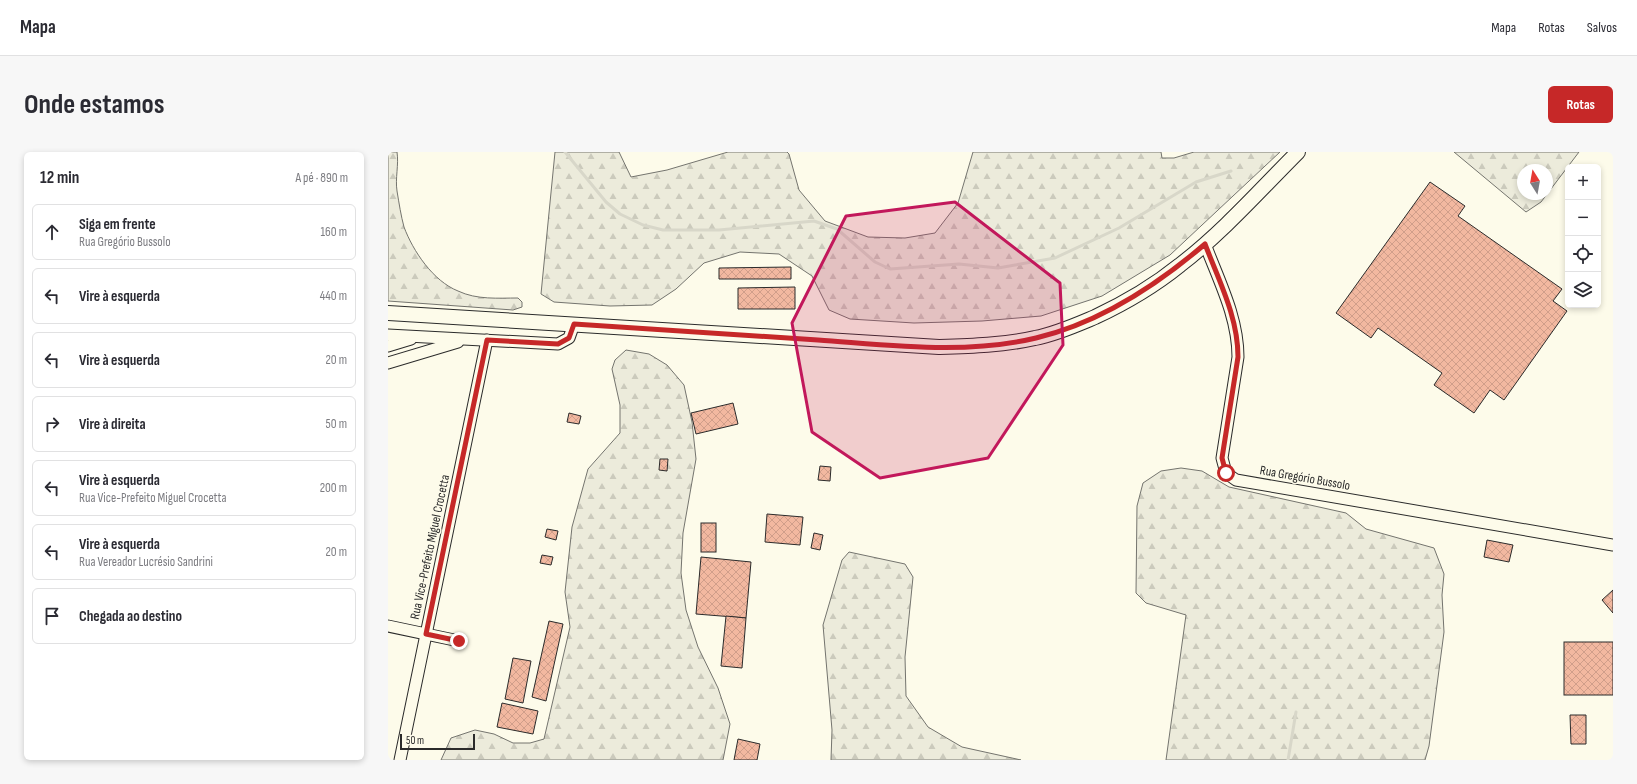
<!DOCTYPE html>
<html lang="pt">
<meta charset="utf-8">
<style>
:root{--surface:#fff;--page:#f7f7f7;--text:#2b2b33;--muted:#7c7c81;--line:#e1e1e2;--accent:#c62828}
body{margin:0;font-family:"Sofia Sans Condensed",sans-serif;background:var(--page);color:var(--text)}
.controls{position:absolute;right:12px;top:12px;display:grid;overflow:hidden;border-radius:6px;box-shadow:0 2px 6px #0003}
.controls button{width:36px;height:36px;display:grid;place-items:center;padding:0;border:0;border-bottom:1px solid var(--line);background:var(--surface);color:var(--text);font:20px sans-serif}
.compass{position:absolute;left:1129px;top:12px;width:36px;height:36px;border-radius:50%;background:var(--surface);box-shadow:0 2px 6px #0003;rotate:349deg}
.scale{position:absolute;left:12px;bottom:10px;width:75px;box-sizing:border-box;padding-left:4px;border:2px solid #2b2b2b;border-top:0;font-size:11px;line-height:14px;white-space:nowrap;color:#2b2b2b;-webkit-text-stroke:3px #fdfbea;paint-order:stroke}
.stop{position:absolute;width:12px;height:12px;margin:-9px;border:3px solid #c62828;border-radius:50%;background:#fff}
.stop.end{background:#c62828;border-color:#fff;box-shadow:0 1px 4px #0008}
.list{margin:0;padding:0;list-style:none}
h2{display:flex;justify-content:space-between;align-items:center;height:52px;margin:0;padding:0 16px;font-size:17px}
h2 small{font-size:13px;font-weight:400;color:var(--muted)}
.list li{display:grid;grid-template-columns:26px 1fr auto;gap:12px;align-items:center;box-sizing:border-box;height:56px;margin:0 8px 8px;padding:0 8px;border:1px solid var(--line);border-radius:6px}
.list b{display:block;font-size:15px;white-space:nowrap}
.list p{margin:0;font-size:13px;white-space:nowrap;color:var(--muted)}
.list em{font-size:13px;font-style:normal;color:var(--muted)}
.icon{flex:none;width:22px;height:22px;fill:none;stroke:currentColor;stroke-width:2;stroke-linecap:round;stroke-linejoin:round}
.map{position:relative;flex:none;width:1225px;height:608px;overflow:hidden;border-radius:6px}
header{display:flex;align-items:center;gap:24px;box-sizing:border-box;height:56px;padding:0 20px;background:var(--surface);border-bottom:1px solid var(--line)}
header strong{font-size:19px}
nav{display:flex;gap:22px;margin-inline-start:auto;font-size:14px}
.intro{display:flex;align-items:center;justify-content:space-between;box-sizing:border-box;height:96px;padding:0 24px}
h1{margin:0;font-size:28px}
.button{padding:10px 18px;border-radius:6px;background:var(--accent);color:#fff;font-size:14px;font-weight:700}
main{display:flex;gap:24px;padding:0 24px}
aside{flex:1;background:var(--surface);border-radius:6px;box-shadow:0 2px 6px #0003}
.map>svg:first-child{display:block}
</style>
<header>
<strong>Mapa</strong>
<nav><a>Mapa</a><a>Rotas</a><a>Salvos</a></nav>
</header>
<div class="intro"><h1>Onde estamos</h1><a class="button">Rotas</a></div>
<main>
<aside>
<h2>12 min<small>A pé · 890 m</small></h2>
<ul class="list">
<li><svg class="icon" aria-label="ahead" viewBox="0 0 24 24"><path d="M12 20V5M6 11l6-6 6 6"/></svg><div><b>Siga em frente</b><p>Rua Gregório Bussolo</p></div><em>160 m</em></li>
<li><svg class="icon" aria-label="left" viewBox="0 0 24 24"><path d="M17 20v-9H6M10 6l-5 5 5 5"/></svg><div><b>Vire à esquerda</b></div><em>440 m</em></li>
<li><svg class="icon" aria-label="left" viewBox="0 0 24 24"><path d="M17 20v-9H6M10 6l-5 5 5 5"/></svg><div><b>Vire à esquerda</b></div><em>20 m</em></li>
<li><svg class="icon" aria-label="right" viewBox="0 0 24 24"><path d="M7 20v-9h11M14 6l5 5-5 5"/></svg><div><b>Vire à direita</b></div><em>50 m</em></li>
<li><svg class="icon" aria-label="left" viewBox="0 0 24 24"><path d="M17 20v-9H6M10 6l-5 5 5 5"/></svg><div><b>Vire à esquerda</b><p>Rua Vice-Prefeito Miguel Crocetta</p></div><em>200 m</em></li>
<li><svg class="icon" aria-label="left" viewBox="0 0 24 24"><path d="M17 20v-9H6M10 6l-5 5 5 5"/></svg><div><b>Vire à esquerda</b><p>Rua Vereador Lucrésio Sandrini</p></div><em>20 m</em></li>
<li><svg class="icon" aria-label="arrive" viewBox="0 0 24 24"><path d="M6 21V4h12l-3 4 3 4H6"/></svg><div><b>Chegada ao destino</b></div></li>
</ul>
</aside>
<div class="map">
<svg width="1225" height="608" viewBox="0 0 1225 608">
<defs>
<pattern id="forest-firs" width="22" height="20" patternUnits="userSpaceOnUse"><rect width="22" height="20" fill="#ecebdb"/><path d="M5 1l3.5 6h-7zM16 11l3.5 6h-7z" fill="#cbcabc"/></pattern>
<pattern id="building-cross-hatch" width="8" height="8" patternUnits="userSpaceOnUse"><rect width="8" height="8" fill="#f2b8a0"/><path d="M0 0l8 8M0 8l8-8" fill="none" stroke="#d09e8a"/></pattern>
</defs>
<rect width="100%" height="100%" fill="#fdfbea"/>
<g fill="url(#forest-firs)" stroke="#74746e" fill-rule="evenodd">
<path d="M0,0H9C11,13 7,26 9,39C11,51 13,64 16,75C25,99 45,129 70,139C89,148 110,146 130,146L134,150V155L125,158L0,149Z"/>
<path d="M167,0H231L243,25L279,18L340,0H399L401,2L411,38L437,69L480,85L517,86L547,81L570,51L585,0H773L774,6H786L806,0H892L782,103L714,144L653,164L594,169L526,171L462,167L441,158L424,124L391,102L352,100L316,111L288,137L264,153L222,154L166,150L153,142Z"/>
<path d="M1066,0H1191L1153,50L1138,60ZM1135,18H1159V42H1135Z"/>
<path d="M238,198L261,202L279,213L296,233L304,270L308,307L295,381L293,421L298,458L310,495L330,536L342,572L335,608H53L63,586L87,578L106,582L125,591H142L156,587L182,475L177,440L184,375L200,317L232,281V253L224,217L227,208Z"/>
<path d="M793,316L814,319L841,335L958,361L978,377L1046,396L1056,422L1054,443L1056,480L1041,594L1037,608H778L798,463L758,451L748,441L749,354L755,331L773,319Z"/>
<path d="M461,400L517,412L525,425L517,505L518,544L540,575L574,595L633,608H443L444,578L435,473L454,408Z"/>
</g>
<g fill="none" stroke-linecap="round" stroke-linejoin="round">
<g stroke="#d8d7c9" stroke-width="3">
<path d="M177,0L218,50L232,62L255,73L275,78H331L426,69L449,77L487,110L502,117L571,112L610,116L667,106L731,76L808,30L843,19"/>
<path d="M900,608L908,560"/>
</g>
</g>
<g fill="url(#building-cross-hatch)" stroke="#2b2b2b">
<path d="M1042,30L1077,54L1070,64L1174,137L1165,149L1179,159L1116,248L1102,238L1086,261L1046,233L1054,221L990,176L983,186L948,161Z"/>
<path d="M403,115V127H331V116Z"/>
<path d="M407,135V157H350V136Z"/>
<path d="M345,251L350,272L308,282L303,261Z"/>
<path d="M181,261L193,264L191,272L179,270Z"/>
<path d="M272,307H280L279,319L271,318Z"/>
<path d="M432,314L443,315L442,329L430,328Z"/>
<path d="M379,362L415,365L412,393L377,390Z"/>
<rect x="313" y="371" width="15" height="29"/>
<path d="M159,377L170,379L168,388L157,385Z"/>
<path d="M426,381L435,383L432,398L423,396Z"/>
<path d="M1099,388L1125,393L1121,410L1096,405Z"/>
<path d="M154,403L165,405L163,413L152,411Z"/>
<path d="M313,405L363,410L358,466L308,462Z"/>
<path d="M1225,438V461L1214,448Z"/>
<path d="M338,464L358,466L354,516L333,514Z"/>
<path d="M161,469L175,472L158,549L144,545Z"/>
<rect x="1176" y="490" width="49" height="53"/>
<path d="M125,506L143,509L135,551L117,547Z"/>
<path d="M114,551L150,559L145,582L109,575Z"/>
<path d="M1182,563H1198V592H1183Z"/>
<path d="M350,587L372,592L369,608H346Z"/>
</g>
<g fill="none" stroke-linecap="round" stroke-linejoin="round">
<defs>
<g id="minor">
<path d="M817,92C831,129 850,165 850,205L834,306L838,321L848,328L1225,393"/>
<path d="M0,183L170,192L181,186L186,172"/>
<path d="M0,194L23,187"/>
<path d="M0,211L70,190"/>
<path d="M0,474L71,489"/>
<path d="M12,608L99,188"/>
</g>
<path id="major" d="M0,161L551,195C583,194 616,193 647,186C668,182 688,173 707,165C737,151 766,134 792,113C835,80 872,38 910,0"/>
</defs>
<use href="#minor" stroke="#2b2b2b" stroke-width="13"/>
<use href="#major" stroke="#2b2b2b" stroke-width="16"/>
<use href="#minor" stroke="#fdfbea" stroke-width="11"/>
<use href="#major" stroke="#fdfbea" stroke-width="14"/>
</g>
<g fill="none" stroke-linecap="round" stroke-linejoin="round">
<path stroke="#c62828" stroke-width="5" d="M71,489L38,482L99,188L170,192L181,186L186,172C268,178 349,183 430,188C502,193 577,203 648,186C711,171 768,134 817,92C831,129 850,165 850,205L834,306L838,321"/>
</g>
<path fill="#c2185b" fill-opacity="0.2" stroke="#c2185b" stroke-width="3" stroke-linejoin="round" d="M567,50L672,131L675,193L600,306L492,326L424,280L404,171L458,64Z"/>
<g text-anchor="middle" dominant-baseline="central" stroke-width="3" stroke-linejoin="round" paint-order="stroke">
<g font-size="13" fill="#2b2b2b" stroke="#fdfbea">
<text transform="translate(917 326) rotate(10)">Rua Gregório Bussolo</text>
<text transform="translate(42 395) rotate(-78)">Rua Vice-Prefeito Miguel Crocetta</text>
</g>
</g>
</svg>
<div class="controls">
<button>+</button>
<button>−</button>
<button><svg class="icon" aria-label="locate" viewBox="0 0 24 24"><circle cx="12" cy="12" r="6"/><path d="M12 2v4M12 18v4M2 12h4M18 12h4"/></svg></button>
<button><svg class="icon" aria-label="layers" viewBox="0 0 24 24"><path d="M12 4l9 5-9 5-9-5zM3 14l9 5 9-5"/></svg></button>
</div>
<svg class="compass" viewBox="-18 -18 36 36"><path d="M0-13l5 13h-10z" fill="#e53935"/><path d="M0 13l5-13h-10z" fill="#7c7c81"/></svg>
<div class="scale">50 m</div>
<div class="stop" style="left:838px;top:321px"></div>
<div class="stop end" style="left:71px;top:489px"></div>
</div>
</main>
